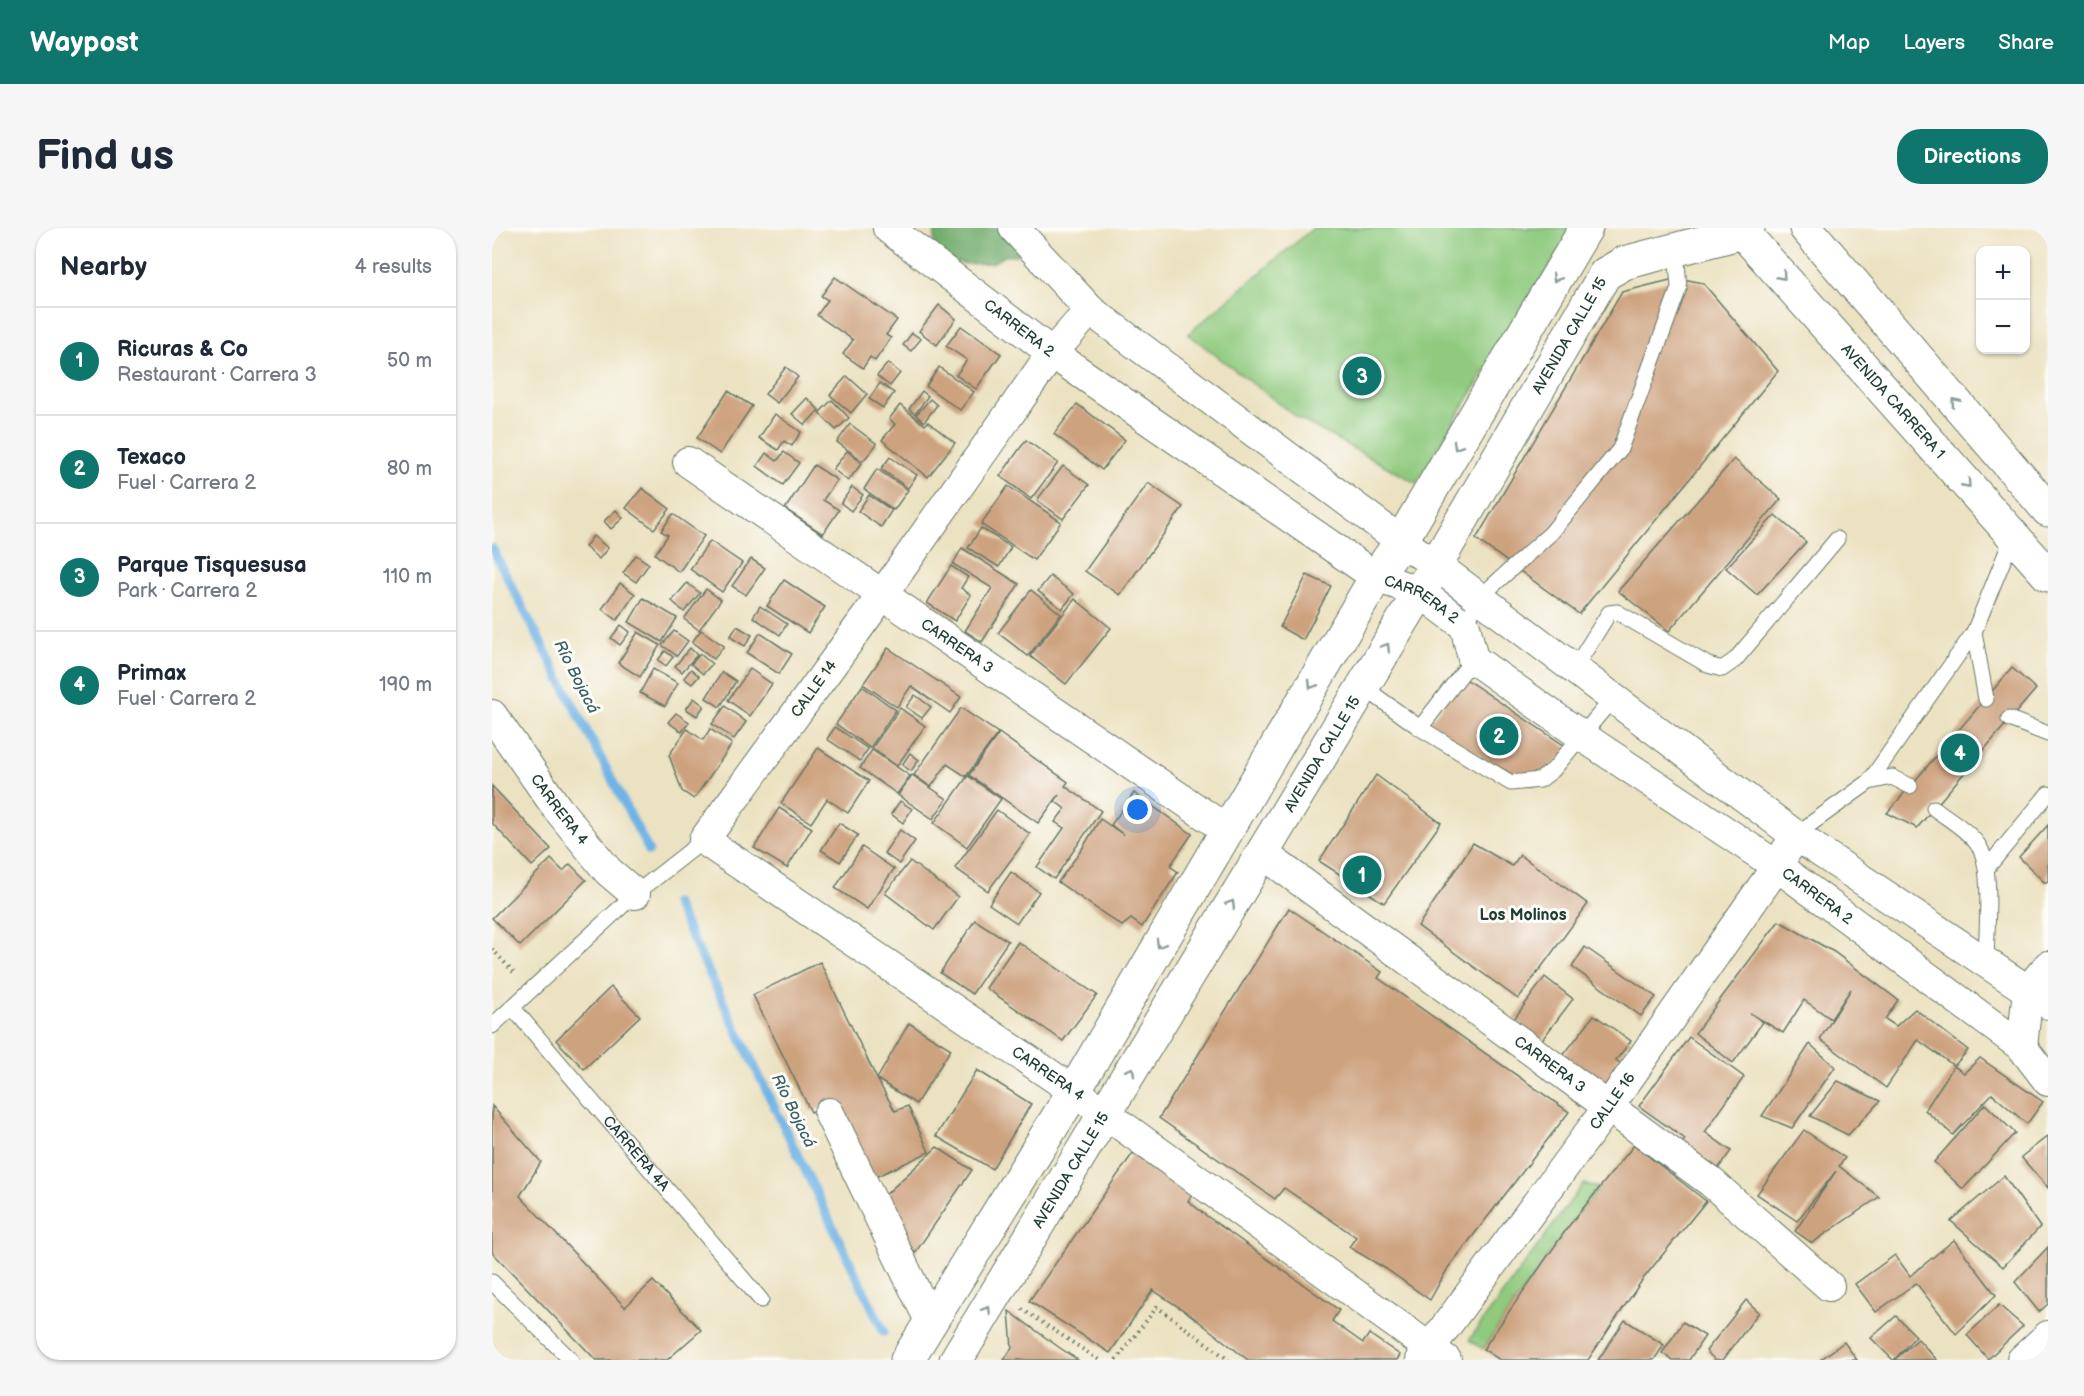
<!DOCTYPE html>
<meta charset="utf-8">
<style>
:root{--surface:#fff;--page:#f6f6f7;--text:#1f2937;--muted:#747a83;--line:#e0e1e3;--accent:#0f766e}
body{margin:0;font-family:"Balsamiq Sans",sans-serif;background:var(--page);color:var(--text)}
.controls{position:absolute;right:18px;top:18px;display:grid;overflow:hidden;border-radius:12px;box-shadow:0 2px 4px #0004}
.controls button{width:54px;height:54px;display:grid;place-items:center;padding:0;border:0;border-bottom:2px solid var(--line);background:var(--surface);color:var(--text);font:30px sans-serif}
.you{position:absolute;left:646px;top:582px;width:21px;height:21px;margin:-15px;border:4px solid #fff;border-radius:50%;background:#1a73e8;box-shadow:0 0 0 9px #1a73e833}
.badge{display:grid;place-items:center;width:39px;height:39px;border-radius:50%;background:var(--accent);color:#fff;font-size:20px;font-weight:700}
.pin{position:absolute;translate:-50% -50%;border:3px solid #fff;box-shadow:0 2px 6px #0006}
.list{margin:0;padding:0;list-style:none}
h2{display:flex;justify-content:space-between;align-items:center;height:78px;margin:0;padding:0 24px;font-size:26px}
h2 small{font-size:20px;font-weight:400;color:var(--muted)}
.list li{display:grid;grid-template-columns:39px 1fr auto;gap:18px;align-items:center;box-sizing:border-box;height:108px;padding:0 24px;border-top:2px solid var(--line)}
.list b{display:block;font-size:22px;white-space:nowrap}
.list p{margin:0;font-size:20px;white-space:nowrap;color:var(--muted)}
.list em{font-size:20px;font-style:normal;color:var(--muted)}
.map{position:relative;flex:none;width:1556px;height:1132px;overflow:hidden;border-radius:24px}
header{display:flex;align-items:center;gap:36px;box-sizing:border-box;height:84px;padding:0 30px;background:var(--accent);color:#fff}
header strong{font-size:28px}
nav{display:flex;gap:33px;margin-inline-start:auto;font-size:21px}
.intro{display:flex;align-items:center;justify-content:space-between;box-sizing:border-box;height:144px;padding:0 36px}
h1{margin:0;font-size:42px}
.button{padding:15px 27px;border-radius:24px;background:var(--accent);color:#fff;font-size:21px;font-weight:700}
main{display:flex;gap:36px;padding:0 36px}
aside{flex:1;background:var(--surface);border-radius:24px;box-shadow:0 2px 4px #0004}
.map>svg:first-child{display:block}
</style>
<header>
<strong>Waypost</strong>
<nav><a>Map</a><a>Layers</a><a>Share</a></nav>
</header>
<div class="intro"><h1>Find us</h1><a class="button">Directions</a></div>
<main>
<aside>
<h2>Nearby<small>4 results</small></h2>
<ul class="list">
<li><span class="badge">1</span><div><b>Ricuras &amp; Co</b><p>Restaurant · Carrera 3</p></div><em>50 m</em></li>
<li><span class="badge">2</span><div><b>Texaco</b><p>Fuel · Carrera 2</p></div><em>80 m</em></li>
<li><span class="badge">3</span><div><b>Parque Tisquesusa</b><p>Park · Carrera 2</p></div><em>110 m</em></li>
<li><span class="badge">4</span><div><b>Primax</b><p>Fuel · Carrera 2</p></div><em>190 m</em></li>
</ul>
</aside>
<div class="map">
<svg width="1556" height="1132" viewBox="0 0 1556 1132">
<rect width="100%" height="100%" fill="#fdfcf7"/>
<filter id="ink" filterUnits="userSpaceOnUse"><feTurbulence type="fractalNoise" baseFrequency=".0167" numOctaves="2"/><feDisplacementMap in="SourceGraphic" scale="12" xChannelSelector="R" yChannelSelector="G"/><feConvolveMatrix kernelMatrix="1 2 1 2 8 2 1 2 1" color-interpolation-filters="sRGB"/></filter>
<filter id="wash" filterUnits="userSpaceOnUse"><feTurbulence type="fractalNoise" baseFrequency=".008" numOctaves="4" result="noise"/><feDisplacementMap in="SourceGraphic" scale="24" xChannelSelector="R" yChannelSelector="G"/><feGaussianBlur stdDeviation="1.35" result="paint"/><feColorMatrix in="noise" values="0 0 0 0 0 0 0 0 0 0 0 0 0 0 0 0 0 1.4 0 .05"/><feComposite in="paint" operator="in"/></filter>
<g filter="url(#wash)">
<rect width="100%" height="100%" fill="#ebe2c1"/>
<g fill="#8fca7f" stroke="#57845a" stroke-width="1.5">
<path d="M821,0H1081L924,255L806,190L696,106Z"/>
<path d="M1091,956L1107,960L1076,999L991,1121L977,1112Z"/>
</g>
<path fill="#73ae6e" stroke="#497651" stroke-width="1.5" d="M443,0H518L528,14L526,27L512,28L500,35L474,36L461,33L449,27L442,15Z"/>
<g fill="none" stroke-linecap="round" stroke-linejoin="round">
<g stroke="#70b3e5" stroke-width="9">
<path d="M0,320L157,623"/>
<path d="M183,675L392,1104"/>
</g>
</g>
<g id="blocks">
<g fill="#cda27f">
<path d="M343,49L405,92L394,107L399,110L383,133L378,129L371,140L351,126L361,112L325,87L336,72L329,68Z"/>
<path d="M1186,50L1211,55L1286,143L1087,386L984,311L1130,64Z"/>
<path d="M447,77L464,91L445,117L427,103Z"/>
<path d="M469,98L509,126L484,161L464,147L475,132L454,118Z"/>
<path d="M420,105L429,111L419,123L411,117Z"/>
<path d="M396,135L408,145L398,158L385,148Z"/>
<path d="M294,139L306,149L285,175L273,166Z"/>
<path d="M447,139L482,164L468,182L434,158Z"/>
<path d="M355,148L375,166L359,185L338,167Z"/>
<path d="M388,155L402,165L391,180L377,171Z"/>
<path d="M236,163L260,178L228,226L205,210Z"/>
<path d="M430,163L436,168L423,186L417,181Z"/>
<path d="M315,170L327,182L313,197L300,186Z"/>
<path d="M438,171L445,177L432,194L424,187Z"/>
<path d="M340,172L357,190L344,202L327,185Z"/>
<path d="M585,176L633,212L610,242L562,206Z"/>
<path d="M408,177L433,197L436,194L463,215L436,249L390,212L403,196L397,191Z"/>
<path d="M283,186L309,204L300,218L292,213L286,222L267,210Z"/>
<path d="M358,196L385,216L371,233L345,214Z"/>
<path d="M534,212L566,235L539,271L508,248Z"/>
<path d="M355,223L370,235L356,253L341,241Z"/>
<path d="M292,224L307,235L291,257L265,238L274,225L285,233Z"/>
<path d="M398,229L425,247L416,260L389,241Z"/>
<path d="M1242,231L1289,271L1177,403L1126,363Z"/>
<path d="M322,237L345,252L331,272L347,282L331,306L293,281Z"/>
<path d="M571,238L597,257L571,291L545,272Z"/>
<path d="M385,241L416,262L402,282L372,261Z"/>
<path d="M656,255L691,279L628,367L593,343Z"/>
<path d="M516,258L569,294L542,332L489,296Z"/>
<path d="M360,259L371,267L359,283L349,275Z"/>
<path d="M150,260L178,281L162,301L134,280Z"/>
<path d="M377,267L400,282L389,299L366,283Z"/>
<path d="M124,282L131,290L119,301L112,293Z"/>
<path d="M181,286L212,308L187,344L163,326L176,307L169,303Z"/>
<path d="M1283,287L1314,314L1265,367L1234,340Z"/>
<path d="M489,300L519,319L507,339L476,320Z"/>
<path d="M101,308L116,320L107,331L93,319Z"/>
<path d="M218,313L250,335L230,364L198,341Z"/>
<path d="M470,320L527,356L490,414L473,403L500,360L461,336Z"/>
<path d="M144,327L157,336L144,354L131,345Z"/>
<path d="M259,331L273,340L254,367L240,358Z"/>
<path d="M459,338L476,349L469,360L479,367L463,393L435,375Z"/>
<path d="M815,347L839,358L811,412L788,399Z"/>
<path d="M558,348L582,366L570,381L546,363Z"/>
<path d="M292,352L333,379L316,405L275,378Z"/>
<path d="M128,355L143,366L125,392L110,381Z"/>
<path d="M195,355L208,365L192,384L180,373Z"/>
<path d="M214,361L229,372L207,402L192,391Z"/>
<path d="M539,362L569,386L536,428L506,405Z"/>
<path d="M151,370L185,390L170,414L137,394Z"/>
<path d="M583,371L619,400L574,456L538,428Z"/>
<path d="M268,378L295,396L288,407L261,389Z"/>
<path d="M129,397L138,404L128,417L119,410Z"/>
<path d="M245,398L260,407L253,418L238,409Z"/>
<path d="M209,402L232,418L222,431L200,414Z"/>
<path d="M182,403L196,413L185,428L170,417Z"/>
<path d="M146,404L168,417L148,449L126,435Z"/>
<path d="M268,405L300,426L287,446L255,425Z"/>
<path d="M198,420L205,427L190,444L183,438Z"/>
<path d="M396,420L469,469L458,485L419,458L405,479L371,456Z"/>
<path d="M173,423L181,429L174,438L166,432Z"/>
<path d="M208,426L220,436L211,446L199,436Z"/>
<path d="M1520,440L1544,461L1425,600L1395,585Z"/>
<path d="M161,441L186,455L173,478L148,465Z"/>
<path d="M199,441L207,448L200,456L192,450Z"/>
<path d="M258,441L280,456L258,488L236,472Z"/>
<path d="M230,444L244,453L228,479L214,470Z"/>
<path d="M972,450L1076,520L1042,559L935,497Z"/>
<path d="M370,458L404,482L378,520L344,496Z"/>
<path d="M423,467L439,479L430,490L414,479Z"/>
<path d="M202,470L212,478L205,488L194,481Z"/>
<path d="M233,478L254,494L242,511L220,496Z"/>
<path d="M408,480L433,498L405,538L380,520Z"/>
<path d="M469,480L506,505L475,547L509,571L475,619L442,595L475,549L455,536L439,559L422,547Z"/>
<path d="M184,485L197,494L190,504L176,494Z"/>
<path d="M343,499L376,521L368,533L335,511Z"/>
<path d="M195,501L211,512L218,501L240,516L202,571L190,563L177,527Z"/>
<path d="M507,505L576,554L573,558L609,583L562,651L545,639L572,600L563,594L573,581L563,573L567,567L546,595L477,547Z"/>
<path d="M326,520L377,553L356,585L335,571L319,595L289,575Z"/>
<path d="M380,522L418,548L405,566L368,540Z"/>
<path d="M418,525L427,532L419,543L410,537Z"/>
<path d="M420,547L455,571L441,591L406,567Z"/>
<path d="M884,547L949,595L892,675L827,633Z"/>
<path d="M0,558L59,621L40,638L0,595Z"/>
<path d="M642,565L700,606L678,638L686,644L650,699L639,691L630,698L566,654L590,621L608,591L632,607L619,597Z"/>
<path d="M408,573L420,581L411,595L399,586Z"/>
<path d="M287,580L320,600L295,640L262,620Z"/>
<path d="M505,582L538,606L496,663L463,640Z"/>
<path d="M347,595L366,607L348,634L329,622Z"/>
<path d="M1556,597V654H1552L1527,629Z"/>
<path d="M408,602L423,613L407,636L392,625Z"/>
<path d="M981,615L1020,638L1028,627L1096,676L1026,771L926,698Z"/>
<path d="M370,619L402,641L375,681L343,660Z"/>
<path d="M59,631L71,643L78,636L94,652L28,718L0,690Z"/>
<path d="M418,633L466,669L442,702L393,665Z"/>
<path d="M519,644L547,664L525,695L497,676Z"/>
<path d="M797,680L890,744L886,750L1077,884L956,1040L938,1072L894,1041L857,1019L864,1009L792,960L783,971L667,890Z"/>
<path d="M483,692L516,713L480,766L448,745Z"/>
<path d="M1287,693L1342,724L1406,772L1393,791L1404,798L1423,781L1476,822L1462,838L1472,845L1488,830L1551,874L1535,896L1500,866L1461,907L1433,882L1462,838L1426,812L1394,860L1328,811L1359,761L1339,791L1312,772L1291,805L1258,785L1271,794L1241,835L1203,805Z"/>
<path d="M526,714L605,767L571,813L494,760Z"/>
<path d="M1093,719L1164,769L1149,788L1080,739Z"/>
<path d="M328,734L385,851L417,795L459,821L424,876L385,851L403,883L416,878L437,924L381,950L340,875L319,884L261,767Z"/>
<path d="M1053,749L1081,771L1049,813L1022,791Z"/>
<path d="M119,759L148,788L92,841L64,812Z"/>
<path d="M1102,787L1139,813L1124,832L1131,838L1113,863L1070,829Z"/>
<path d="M1197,809L1252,849L1213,904L1239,923L1220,949L1185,923L1193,911L1147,878Z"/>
<path d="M1318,816L1343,839L1300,900L1270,888Z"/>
<path d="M485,842L539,876L500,941L444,908Z"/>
<path d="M1346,853L1388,873L1356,907L1318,888Z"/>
<path d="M1493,876L1523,905L1471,961L1442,934Z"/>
<path d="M0,878L49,934L28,968L133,1079L161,1053L209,1102L175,1132H104L0,1024Z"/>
<path d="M1312,902L1353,930L1347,938L1387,969L1320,1015L1303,1003L1344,943L1305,993L1265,966Z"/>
<path d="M1556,908V960L1529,929Z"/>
<path d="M1142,917L1214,973L1151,1051L1096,1132H1008L991,1121L1076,999Z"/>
<path d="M445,919L480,942L423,1025L389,971Z"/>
<path d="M641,925L700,966L696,973L716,989L847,1082L840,1093L871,1115L877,1106L908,1127L905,1132H756L696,1085L661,1062L618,1125L537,1073Z"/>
<path d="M1512,948L1548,999L1511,1039L1459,993Z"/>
<path d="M1462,1012L1504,1067L1464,1106L1424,1055L1384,1084L1363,1056L1403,1027L1418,1048Z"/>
<path d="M1556,1019V1076L1547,1084L1523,1054Z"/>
<path d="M1254,1072L1267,1084L1231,1132H1223L1214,1123Z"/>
<path d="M1507,1077L1531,1098L1496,1131L1475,1107Z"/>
<path d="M517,1083L568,1120L586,1132H512L520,1120Z"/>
<path d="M1404,1088L1424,1108L1402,1132L1426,1111L1445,1132H1401L1379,1110Z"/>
<path d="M1133,1092L1172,1117L1162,1132H1106Z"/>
<path d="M1191,1094L1213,1108L1197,1132H1180L1170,1125Z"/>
<path d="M1352,1114L1365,1132H1328Z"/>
</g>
</g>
</g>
<g filter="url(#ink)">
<use href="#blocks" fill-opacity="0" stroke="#667765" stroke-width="1.5"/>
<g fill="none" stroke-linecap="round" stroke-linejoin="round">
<defs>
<g id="lane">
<path d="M973,398L987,370L1059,305L1128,221L1187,60L1184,21"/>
<path d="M1082,441L1117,385L1125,384L1216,437L1230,441L1243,432L1345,311"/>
<path d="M870,458L928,500L1019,555L1048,552L1061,542L1121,470"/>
<path d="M1494,471L1482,404L1521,308"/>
<path d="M1517,491L1556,506"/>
<path d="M928,500L981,431"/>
<path d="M1377,554L1482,404"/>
<path d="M1442,580C1456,591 1479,604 1488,620C1501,644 1494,706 1494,735"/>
<path d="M1303,607L1377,554L1400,549L1418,558"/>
<path d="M1495,640L1556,566"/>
<path id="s1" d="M20,779L269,1072"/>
<path d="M0,798L143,666L212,612"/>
<path d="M0,1054L79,1132"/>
</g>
<g id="street">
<path id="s2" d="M396,0L560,125L884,349L928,364L973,398L981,431L1090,508L1285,638L1530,819L1556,853"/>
<path d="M522,0L598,82L909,313L944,337L1303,607L1556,776"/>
<path id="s3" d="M598,82L560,125L391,366L212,612L582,863L954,1132"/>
<path id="s4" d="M196,234L735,602"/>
<path id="s5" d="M0,487L65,580L116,643L143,666"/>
<path id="s6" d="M770,625L1219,954L1337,1058"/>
<path d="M1530,819L1536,762L1556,738"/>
<path d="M337,885L438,1093"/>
<path id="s7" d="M929,1132L1117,878L1285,638L1296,620"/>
<path d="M1530,1132L1556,1108"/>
</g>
<g id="secondary">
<path d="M415,1132L582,863L884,349L909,313L1094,0"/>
<path id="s8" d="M464,1132L928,364L1113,46L1132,35L1251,4L1256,0"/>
</g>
<g id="primary">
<path id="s9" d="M1247,0L1556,347"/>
<path d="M1314,0L1556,282"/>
</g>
</defs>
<use href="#lane" stroke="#667765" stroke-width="17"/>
<use href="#street" stroke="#667765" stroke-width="32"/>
<use href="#secondary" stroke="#667765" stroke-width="35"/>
<use href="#primary" stroke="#667765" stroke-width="35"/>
<g stroke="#667765" stroke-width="4" stroke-dasharray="1.5 4.5" stroke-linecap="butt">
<path d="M0,721L24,747"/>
<path d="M530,1081L607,1132"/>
<path d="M624,1132L665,1079L737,1132"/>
</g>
<use href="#lane" stroke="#fff" stroke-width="15"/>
<use href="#street" stroke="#fff" stroke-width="30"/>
<use href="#secondary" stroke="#fff" stroke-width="33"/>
<use href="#primary" stroke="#fff" stroke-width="33"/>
</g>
<defs><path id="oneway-chevron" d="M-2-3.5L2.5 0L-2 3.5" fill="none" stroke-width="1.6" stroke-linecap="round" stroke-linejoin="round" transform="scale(1.5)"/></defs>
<g stroke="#8f9e9a">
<use href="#oneway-chevron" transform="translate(1290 48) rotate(48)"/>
<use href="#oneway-chevron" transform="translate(1064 50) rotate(121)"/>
<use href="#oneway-chevron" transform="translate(1463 174) rotate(-131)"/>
<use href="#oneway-chevron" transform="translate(965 218) rotate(121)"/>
<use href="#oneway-chevron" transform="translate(1475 256) rotate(48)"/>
<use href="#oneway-chevron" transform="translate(894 419) rotate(-59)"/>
<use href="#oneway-chevron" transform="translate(820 457) rotate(121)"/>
<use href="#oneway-chevron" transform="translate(739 676) rotate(-59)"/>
<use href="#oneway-chevron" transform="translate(668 716) rotate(120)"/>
<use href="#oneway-chevron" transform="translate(639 843) rotate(-59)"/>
<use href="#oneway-chevron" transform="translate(495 1082) rotate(-59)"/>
</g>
</g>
<g text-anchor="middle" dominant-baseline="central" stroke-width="6" stroke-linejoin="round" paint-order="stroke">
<g font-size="15" fill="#1f3d34" stroke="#fdfcf7">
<text stroke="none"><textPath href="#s2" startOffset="165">CARRERA 2</textPath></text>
<text stroke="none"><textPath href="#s8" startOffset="1194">AVENIDA CALLE 15</textPath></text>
<text stroke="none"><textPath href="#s9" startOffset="232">AVENIDA CARRERA 1</textPath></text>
<text stroke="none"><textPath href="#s2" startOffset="651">CARRERA 2</textPath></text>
<text stroke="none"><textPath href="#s4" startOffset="326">CARRERA 3</textPath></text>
<text transform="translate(322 461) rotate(-54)">CALLE 14</text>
<text stroke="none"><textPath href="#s8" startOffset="708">AVENIDA CALLE 15</textPath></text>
<text stroke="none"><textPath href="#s5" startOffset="116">CARRERA 4</textPath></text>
<text stroke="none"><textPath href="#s2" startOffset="1155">CARRERA 2</textPath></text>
<text stroke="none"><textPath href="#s6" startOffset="357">CARRERA 3</textPath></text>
<text stroke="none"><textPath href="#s3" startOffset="1072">CARRERA 4</textPath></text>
<text stroke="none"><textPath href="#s7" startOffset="322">CALLE 16</textPath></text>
<text stroke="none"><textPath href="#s1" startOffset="192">CARRERA 4A</textPath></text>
<text stroke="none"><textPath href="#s8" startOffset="222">AVENIDA CALLE 15</textPath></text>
</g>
<g font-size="16" font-style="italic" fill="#376069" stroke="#fdfcf7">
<text transform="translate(84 449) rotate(63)">Río Bojacá</text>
<text transform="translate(301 883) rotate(64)">Río Bojacá</text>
</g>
<g font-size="16" font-weight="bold" fill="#1f3d34" stroke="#fdfcf7">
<text x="1031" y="687">Los Molinos</text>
</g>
</g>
</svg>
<div class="controls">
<button>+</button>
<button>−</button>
</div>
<div class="you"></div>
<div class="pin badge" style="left:870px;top:647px">1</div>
<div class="pin badge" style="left:1007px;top:508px">2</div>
<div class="pin badge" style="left:870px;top:148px">3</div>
<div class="pin badge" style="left:1468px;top:525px">4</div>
</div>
</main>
